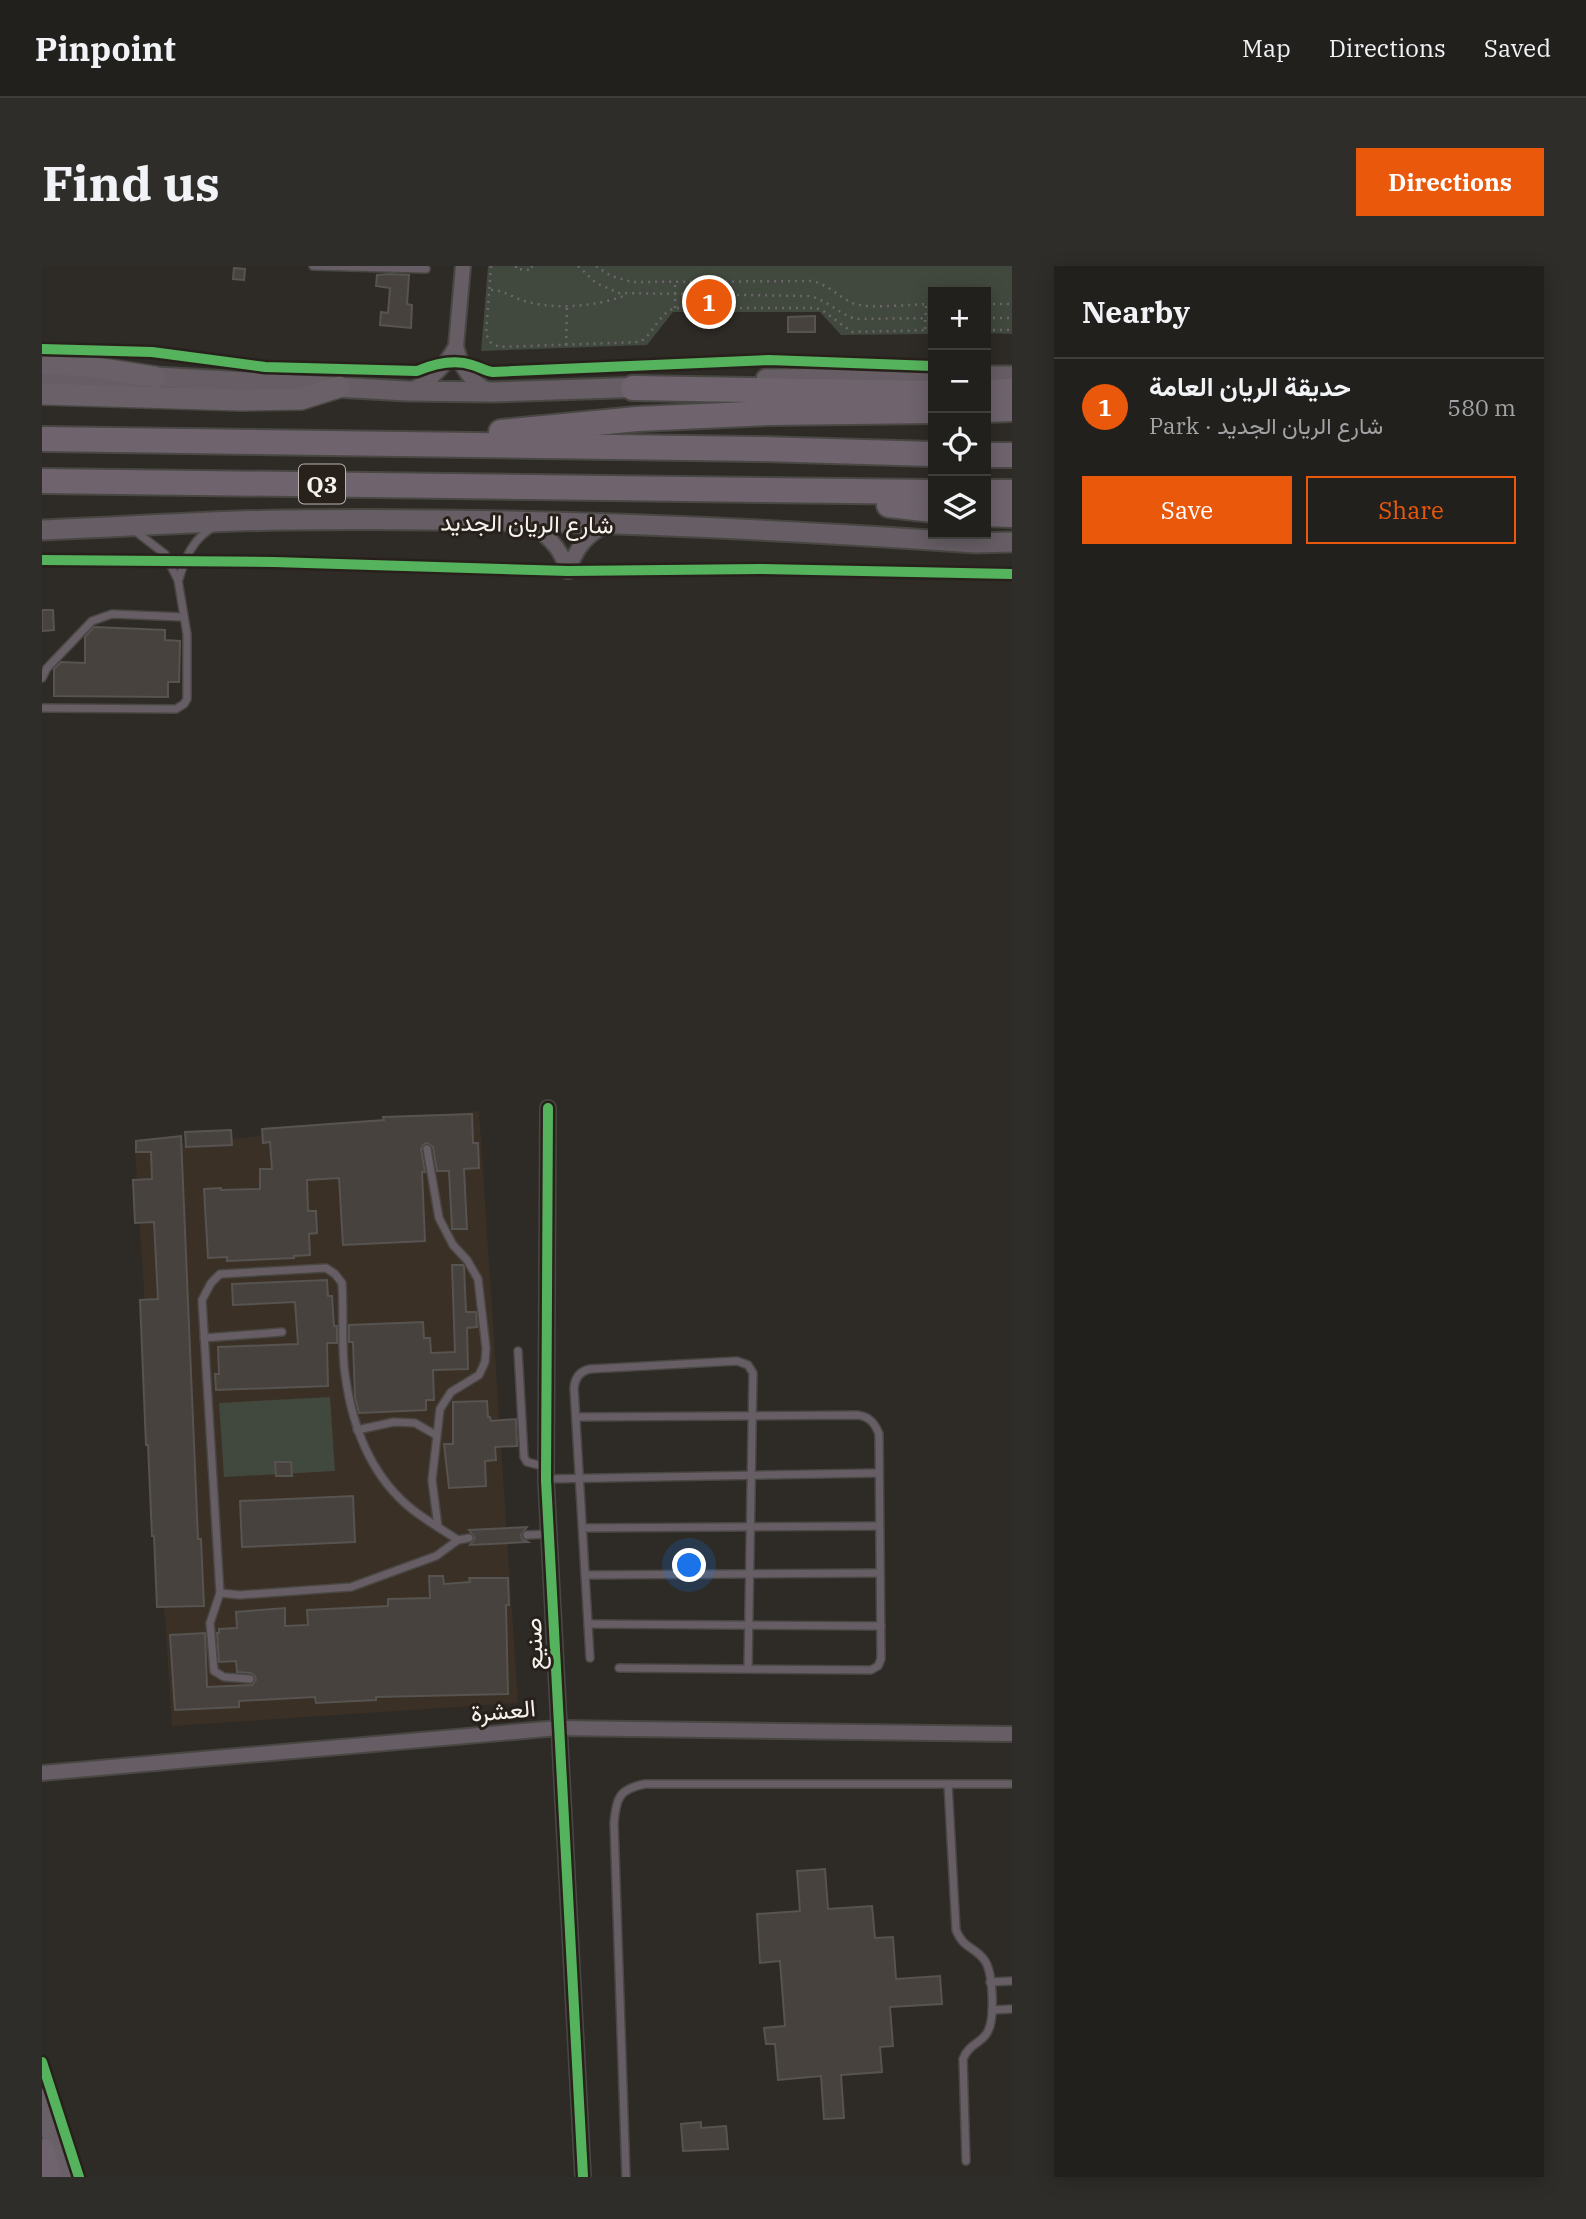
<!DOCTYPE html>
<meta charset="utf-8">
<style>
:root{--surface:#22201d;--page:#2e2d2a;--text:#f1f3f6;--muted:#a2a3a4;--line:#3f3e3b;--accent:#ea580c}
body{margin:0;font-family:"IBM Plex Serif",Vazirmatn,serif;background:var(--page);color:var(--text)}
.controls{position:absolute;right:21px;top:21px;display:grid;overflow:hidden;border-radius:0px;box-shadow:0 4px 18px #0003}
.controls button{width:63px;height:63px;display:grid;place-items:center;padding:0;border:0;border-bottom:2px solid var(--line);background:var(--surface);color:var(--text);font:35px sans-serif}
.you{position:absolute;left:648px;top:1300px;width:24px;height:24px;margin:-18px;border:5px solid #fff;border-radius:50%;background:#1a73e8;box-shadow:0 0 0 10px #1a73e833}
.badge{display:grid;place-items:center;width:46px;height:46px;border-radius:50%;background:var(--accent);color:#fff;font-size:23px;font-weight:700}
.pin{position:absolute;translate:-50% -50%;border:4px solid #fff;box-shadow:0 2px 7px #0006}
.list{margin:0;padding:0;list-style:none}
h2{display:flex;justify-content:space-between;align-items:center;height:91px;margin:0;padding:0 28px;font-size:30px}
h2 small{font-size:23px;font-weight:400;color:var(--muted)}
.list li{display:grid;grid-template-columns:46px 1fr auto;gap:21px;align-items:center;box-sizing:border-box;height:98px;padding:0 28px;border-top:2px solid var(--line)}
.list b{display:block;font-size:26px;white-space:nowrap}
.list p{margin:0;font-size:23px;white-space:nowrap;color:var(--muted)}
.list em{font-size:23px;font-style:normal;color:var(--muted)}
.actions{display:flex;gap:14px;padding:21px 28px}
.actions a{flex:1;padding:16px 0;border:2px solid var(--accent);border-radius:0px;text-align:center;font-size:24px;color:var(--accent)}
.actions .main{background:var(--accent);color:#fff}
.icon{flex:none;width:38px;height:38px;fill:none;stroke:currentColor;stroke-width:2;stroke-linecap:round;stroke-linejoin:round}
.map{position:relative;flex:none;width:970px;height:1911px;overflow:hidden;border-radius:0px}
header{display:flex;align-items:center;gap:42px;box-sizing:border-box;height:98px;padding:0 35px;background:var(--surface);border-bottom:2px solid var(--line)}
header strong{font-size:33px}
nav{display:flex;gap:38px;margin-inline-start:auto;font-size:24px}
.intro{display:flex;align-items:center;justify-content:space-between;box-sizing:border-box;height:168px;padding:0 42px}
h1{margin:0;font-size:49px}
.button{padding:18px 32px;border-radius:0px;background:var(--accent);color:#fff;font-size:24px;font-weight:700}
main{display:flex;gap:42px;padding:0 42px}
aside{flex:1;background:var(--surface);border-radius:0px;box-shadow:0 4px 18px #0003}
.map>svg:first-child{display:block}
</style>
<header>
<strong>Pinpoint</strong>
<nav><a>Map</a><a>Directions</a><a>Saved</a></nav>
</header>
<div class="intro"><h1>Find us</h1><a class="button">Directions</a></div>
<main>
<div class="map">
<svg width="970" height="1911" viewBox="0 0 970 1911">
<rect width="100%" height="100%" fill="#2e2b27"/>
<path fill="#3a3025" d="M437,845L476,1437L130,1460L93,884Z"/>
<g fill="#41483d">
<path d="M446,0H970V68L944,67V26H891V68L799,69L778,46H631L605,79L439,85Z"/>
<path d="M288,1131L293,1205L182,1211L177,1137Z"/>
</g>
<g fill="#47423d" stroke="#565350" stroke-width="2">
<path d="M192,2L203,3L202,14L191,13Z"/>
<path d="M349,8L367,9L365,38L370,39L369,62L338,59L339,46L346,47L348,22L334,20L335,9Z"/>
<path d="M773,50V66H746V51Z"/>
<path d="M0,344H11L12,364L0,365Z"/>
<path d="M52,361L123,364V374L138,375L137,416H126V431L12,430V403L19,396L43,397V371Z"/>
<path d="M430,848L431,877H436L437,902L422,903L425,963H410L407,905H395L391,881L385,877L381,879L379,883L383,906H380L383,975L301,979L297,912L265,914L266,945H274L275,967L267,968L268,989L252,990V992L185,995V991L166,992L162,923L179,922V924L218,923V903H230L228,876L221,877L220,863L342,854L341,851Z"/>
<path d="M189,864L190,879L144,881L143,866Z"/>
<path d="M139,870L156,1273H159L162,1340L115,1341L112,1270H110L106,1179H104L98,1034L116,1033L112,956L93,957L91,914L110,913L109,886H94V875Z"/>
<path d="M410,999H421L422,1001L424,1046H434L435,1061L425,1062L426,1103L391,1104L392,1134H384V1144L317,1147L313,1131L311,1076H307V1059L381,1056L382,1072H388L389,1087L413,1086Z"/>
<path d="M285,1014L286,1030H290L292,1060H295V1077H285L286,1120L174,1124L173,1108H177L176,1081L256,1078L253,1036L191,1039L190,1018Z"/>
<path d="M445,1135L446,1151H448L449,1155L474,1153L475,1180L453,1181L454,1194L443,1195L444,1220L407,1222L402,1178H411V1136Z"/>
<path d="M233,1196H249L250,1210H234Z"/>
<path d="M311,1230L313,1276L200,1281L198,1235Z"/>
<path d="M485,1261L479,1269L480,1273L486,1276L428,1279L433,1272L427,1264Z"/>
<path d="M387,1310H401L402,1318L428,1316L427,1312H466L467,1339H464L466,1428L334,1431V1434L274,1437L273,1431L197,1435V1441L133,1444L128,1369L163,1367L165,1421L210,1419L214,1414L213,1410L209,1407L195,1406L194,1395L177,1396L175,1367H177V1363L195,1362L194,1346L243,1342V1360L266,1359L265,1344L346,1340V1333L388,1332Z"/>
<path d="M783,1603L786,1643L830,1640L833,1672L851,1671L854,1713L898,1710L900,1738L848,1741L851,1780L838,1781L840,1806L799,1809L802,1852L782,1853L779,1810L736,1814L733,1778H724L722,1762L743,1760L738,1695L718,1697L715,1648L758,1645L755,1605Z"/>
<path d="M659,1856V1862L684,1860L686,1883L641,1885L639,1858Z"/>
</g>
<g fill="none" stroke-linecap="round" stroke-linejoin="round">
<defs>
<g id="service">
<path d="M271,0L384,3"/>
<path d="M137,313C143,292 151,272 172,261"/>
<path d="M0,412L5,402L50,355L70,348L141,351"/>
<path d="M0,442L134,443L142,438L145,433V368L136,314L123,288L93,265"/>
<path d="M385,883L397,952L411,979L425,994L436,1013L444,1082L443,1096L437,1109L409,1126L398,1143L390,1214L396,1261"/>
<path d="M162,1072L240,1066"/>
<path d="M476,1085L482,1191L485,1196L504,1201"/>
<path d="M534,1151L815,1149C827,1150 833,1157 837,1168L839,1393L836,1400L829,1404L577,1402"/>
<path d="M315,1164L352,1156L373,1157L394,1169"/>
<path d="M504,1213L837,1207"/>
<path d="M541,1262L837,1260"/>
<path d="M485,1269L507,1268"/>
<path d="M416,1274C401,1264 385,1255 371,1244C329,1211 310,1160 303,1108C299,1079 302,1047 300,1017L293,1008L284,1002L178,1008L169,1017L160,1034L178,1327L198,1329L309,1321L394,1290L416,1274L427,1272"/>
<path d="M544,1309L838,1307"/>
<path d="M178,1327L168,1357L172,1405L182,1411L208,1413"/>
<path d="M546,1358L839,1360"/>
<path d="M548,1392L532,1122C533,1112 538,1105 548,1103L695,1095L706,1099L711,1107L706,1403"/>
<path d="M906,1518L914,1664C922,1684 933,1680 943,1695C951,1707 953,1752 946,1765C941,1777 927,1777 921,1793L924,1895"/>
<path d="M948,1716L970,1715"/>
<path d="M950,1744L970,1743"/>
<path d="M584,1911L572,1557C574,1532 577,1523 603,1518H970"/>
</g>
<g id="minor">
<path d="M421,0L414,80C419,102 428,116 448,125"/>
<path d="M369,124C390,114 403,100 414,80"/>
<path d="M482,256C505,268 518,280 526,305"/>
<path d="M526,305C534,283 544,268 567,258"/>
<path d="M506,842L504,1214L541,1911"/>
<path d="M0,1507L516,1462L970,1468"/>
</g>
<g id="tertiary">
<path d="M944,110H970"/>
<path d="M0,112L113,111L365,125L450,126L604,121"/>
<path d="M724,113L891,111"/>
<path d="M0,264C81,261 162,255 243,254C473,251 704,261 934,277L970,276"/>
</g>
<g id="secondary">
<path d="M0,97L43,100L113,111"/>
<path d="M0,128L199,134L259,133L297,121"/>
<path d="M0,1834L24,1911"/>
</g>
<g id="trunk">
<path d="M591,122L891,127"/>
<path d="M944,126L970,125"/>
<path d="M944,144L970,143"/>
<path d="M459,166L595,153L726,147L891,145"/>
<path d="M0,173L717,183L891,188"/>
<path d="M944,189H970"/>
<path d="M0,215L891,226"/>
<path d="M944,226H970"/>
<path d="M847,239L891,244"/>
<path d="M944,248L970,249"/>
<path d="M0,1885L7,1911"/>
</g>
</defs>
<use href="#service" stroke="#494744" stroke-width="10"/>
<use href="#minor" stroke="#494744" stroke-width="18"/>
<use href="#tertiary" stroke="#494744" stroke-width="23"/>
<use href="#secondary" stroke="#494744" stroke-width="24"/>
<use href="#trunk" stroke="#494744" stroke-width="28"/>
<g stroke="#6b6669" stroke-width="2.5" stroke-dasharray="2 5" stroke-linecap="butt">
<path d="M449,0L444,68L449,77L457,81L598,76C612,67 617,47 633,42H773L780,44L810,66L891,64"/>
<path d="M474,0V3L487,4V1L495,0"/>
<path d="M536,0L554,17L577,27L766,30C785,33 796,48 814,53L891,52"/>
<path d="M554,0L569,10L590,16L769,15C787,18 797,32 813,38C830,43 872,38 891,38"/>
<path d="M449,24C463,24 472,33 486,36C517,44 555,40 585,29"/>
<path d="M944,38H970"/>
<path d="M633,42V16"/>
<path d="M944,52H970"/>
<path d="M883,63L884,38"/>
<path d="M944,64H970"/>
<path d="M524,79L525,40"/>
</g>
<use href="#service" stroke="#665e64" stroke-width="7"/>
<use href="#minor" stroke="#665e64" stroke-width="14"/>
<use href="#tertiary" stroke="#665e64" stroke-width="19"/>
<use href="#secondary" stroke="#696068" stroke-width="21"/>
<use href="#trunk" stroke="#6f646e" stroke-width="24"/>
<defs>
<g id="cycleway">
<path d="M0,83L110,86L223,101L375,105C392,98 412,93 430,99C438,101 443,105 451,106L727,94L891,100"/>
<path d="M0,294L232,296L526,305L718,303L970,308"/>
<path d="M506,842L504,1214L541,1911"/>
<path d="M0,1796L37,1911"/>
</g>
</defs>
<use href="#cycleway" stroke="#28211b" stroke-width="15"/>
<use href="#cycleway" stroke="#56b35d" stroke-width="10"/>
</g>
<g text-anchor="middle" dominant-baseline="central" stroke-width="6" stroke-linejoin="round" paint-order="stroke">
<rect fill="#28211b" stroke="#b8b3af" stroke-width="2" x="257" y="198.5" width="46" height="39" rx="5"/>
<g font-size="23" font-weight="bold" fill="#f6f2ee">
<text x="280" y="218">Q3</text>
</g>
<g font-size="24" fill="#f6f2ee" stroke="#28211b">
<text transform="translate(485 257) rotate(1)">شارع الريان الجديد</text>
<text transform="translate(491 1378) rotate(-92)">صنيع</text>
<text transform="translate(461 1444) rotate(-5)">العشرة</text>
</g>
</g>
</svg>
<div class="controls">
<button>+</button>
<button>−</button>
<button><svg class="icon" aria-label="locate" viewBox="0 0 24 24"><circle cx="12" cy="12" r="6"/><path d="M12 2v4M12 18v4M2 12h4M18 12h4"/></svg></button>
<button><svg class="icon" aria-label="layers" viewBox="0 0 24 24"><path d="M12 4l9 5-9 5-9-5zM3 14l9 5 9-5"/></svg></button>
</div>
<div class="you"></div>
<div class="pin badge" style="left:667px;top:36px">1</div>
</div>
<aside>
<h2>Nearby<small></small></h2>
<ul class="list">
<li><span class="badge">1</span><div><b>حديقة الريان العامة</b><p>Park · شارع الريان الجديد</p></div><em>580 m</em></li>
</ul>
<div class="actions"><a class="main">Save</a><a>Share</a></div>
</aside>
</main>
